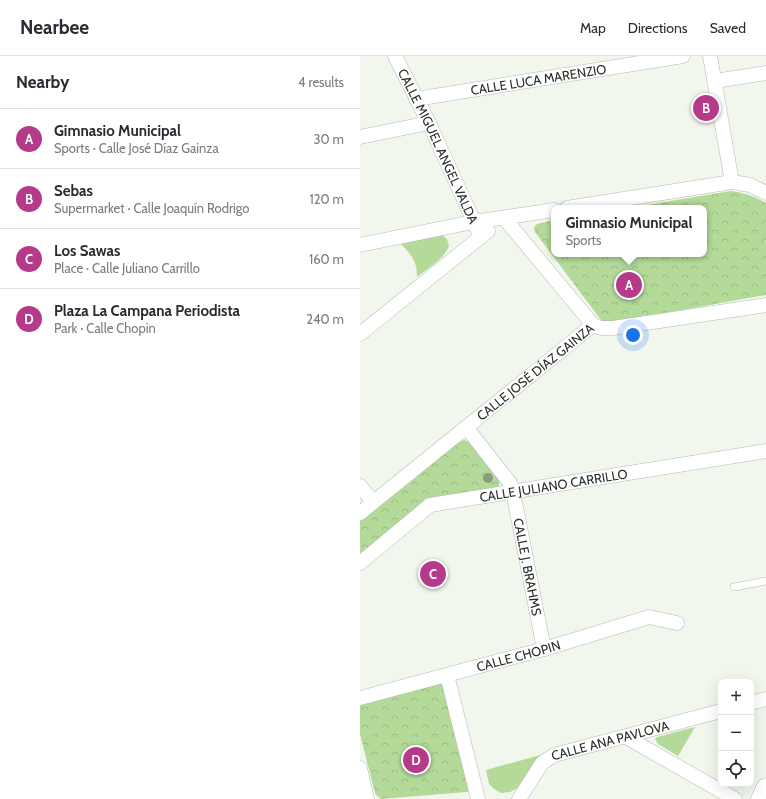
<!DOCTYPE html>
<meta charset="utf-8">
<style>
:root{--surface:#fff;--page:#f7f7f7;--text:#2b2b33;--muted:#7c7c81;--line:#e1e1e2;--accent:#b63a8a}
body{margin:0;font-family:Cabin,sans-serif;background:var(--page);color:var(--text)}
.controls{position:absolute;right:12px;bottom:12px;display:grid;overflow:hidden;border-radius:8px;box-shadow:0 4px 16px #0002}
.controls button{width:36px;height:36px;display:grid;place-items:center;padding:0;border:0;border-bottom:1px solid var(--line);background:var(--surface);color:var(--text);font:20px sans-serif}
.you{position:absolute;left:273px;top:279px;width:14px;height:14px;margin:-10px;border:3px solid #fff;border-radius:50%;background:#1a73e8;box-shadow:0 0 0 6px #1a73e833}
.badge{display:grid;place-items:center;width:26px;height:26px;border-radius:50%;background:var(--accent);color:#fff;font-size:13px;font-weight:700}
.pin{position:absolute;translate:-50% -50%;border:2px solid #fff;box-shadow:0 1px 4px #0006}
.popup{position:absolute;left:191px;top:149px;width:156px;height:52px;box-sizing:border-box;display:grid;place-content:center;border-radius:8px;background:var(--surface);filter:drop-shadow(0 1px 3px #0005);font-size:13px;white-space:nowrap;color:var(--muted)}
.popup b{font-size:15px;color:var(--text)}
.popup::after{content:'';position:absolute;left:50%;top:100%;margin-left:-8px;border:8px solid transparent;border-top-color:var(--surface)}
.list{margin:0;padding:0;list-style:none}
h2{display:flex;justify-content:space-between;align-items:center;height:52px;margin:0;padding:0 16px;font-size:17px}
h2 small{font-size:13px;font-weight:400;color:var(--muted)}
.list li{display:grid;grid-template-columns:26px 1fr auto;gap:12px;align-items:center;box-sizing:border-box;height:60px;padding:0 16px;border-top:1px solid var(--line)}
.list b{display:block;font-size:15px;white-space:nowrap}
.list p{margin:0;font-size:13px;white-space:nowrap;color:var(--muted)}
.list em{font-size:13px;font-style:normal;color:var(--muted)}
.icon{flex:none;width:22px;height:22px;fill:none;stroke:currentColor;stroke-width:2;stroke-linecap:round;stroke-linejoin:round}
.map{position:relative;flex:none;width:406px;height:743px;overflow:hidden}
header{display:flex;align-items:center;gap:24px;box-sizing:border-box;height:56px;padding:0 20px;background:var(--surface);border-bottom:1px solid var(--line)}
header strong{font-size:19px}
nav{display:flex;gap:22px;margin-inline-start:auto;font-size:14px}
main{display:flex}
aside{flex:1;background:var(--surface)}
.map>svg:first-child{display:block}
</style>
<header>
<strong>Nearbee</strong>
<nav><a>Map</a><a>Directions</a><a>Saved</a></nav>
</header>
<main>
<aside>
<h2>Nearby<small>4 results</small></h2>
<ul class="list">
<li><span class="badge">A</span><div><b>Gimnasio Municipal</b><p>Sports · Calle José Díaz Gainza</p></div><em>30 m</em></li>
<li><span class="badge">B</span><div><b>Sebas</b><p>Supermarket · Calle Joaquín Rodrigo</p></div><em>120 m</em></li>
<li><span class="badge">C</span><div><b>Los Sawas</b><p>Place · Calle Juliano Carrillo</p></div><em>160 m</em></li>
<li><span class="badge">D</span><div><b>Plaza La Campana Periodista</b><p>Park · Calle Chopin</p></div><em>240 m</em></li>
</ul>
</aside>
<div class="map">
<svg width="406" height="743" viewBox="0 0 406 743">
<defs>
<pattern id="park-crowns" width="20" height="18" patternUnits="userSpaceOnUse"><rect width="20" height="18" fill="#b3da99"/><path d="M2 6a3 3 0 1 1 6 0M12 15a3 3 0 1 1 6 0" fill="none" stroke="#9abb84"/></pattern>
</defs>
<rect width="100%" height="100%" fill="#f2f7ee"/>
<g fill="#b3da99">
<path d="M70,180H83L87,183L89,190C83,204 68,212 57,221C57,204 51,199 41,188Z"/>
<path d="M335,671L318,700L298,688L295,683L297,681Z"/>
<path d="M191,696L160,731L150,736L141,737L134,733L129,728L126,714Z"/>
</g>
<g fill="url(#park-crowns)">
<path d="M371,135C384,137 394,140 406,147V239L244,268L175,176L174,171L177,168L194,164V198H344V152H268Z"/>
<path d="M104,384L109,386L140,424L138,432L65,445L0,500V465L94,387Z"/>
<path d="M81,626L83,629L110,734L107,736L21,743L17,740L15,737L0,678V645Z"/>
</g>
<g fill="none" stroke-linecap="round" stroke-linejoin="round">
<defs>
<path id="lane" d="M374,531L406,525"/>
<g id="street">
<path id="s1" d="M35,0L69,67L121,181"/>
<path d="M350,0L372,126"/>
<path d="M355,25L406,17"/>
<path id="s2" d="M56,43L323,0"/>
<path d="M0,81L69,67"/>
<path d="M207,152L372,126L390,129L406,137"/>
<path d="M144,162L233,269"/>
<path d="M0,189L113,166L194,154"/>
<path d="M0,278L128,175"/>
<path id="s3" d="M106,371L150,427L153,436L184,593"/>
<path d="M0,430L13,446"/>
<path id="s4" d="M0,457L233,269L241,272H253L406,249"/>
<path id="s5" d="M0,507L70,449L406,395"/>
<path d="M87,619L118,743"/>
<path id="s6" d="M0,642L184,593L289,561L317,567"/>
<path d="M391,647L406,643"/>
<path d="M266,681L375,743"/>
<path d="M0,712L7,743"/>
<path id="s7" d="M159,743L182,707L194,699L361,655"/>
<path d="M398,743L404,730L406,729"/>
</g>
</defs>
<use href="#lane" stroke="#b4bab1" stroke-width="8"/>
<use href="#street" stroke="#b4bab1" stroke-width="15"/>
<use href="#lane" stroke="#fff" stroke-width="7"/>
<use href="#street" stroke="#fff" stroke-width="14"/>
</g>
<circle fill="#8a9d78" cx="128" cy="422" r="5"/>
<g text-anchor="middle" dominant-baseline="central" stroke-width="3.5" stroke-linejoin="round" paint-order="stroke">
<g font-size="13" fill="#2d2f2b" stroke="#fff">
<text stroke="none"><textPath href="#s2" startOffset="124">CALLE LUCA MARENZIO</textPath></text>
<text stroke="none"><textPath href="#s1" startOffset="100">CALLE MIGUEL ANGEL VALDA</textPath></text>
<text stroke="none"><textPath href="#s4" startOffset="225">CALLE JOSÉ DÍAZ GAINZA</textPath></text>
<text stroke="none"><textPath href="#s5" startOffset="216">CALLE JULIANO CARRILLO</textPath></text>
<text stroke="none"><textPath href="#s3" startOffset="157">CALLE J. BRAHMS</textPath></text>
<text stroke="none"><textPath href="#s6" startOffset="164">CALLE CHOPIN</textPath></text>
<text stroke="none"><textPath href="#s7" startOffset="115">CALLE ANA PAVLOVA</textPath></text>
</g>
</g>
</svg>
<div class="controls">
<button>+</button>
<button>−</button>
<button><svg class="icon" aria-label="locate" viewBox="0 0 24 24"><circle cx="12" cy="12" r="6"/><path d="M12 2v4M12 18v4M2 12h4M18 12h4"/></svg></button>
</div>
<div class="you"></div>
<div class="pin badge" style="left:269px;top:229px">A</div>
<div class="popup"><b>Gimnasio Municipal</b>Sports</div>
<div class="pin badge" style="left:346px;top:52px">B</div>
<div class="pin badge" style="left:73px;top:518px">C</div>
<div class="pin badge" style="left:56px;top:704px">D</div>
</div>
</main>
